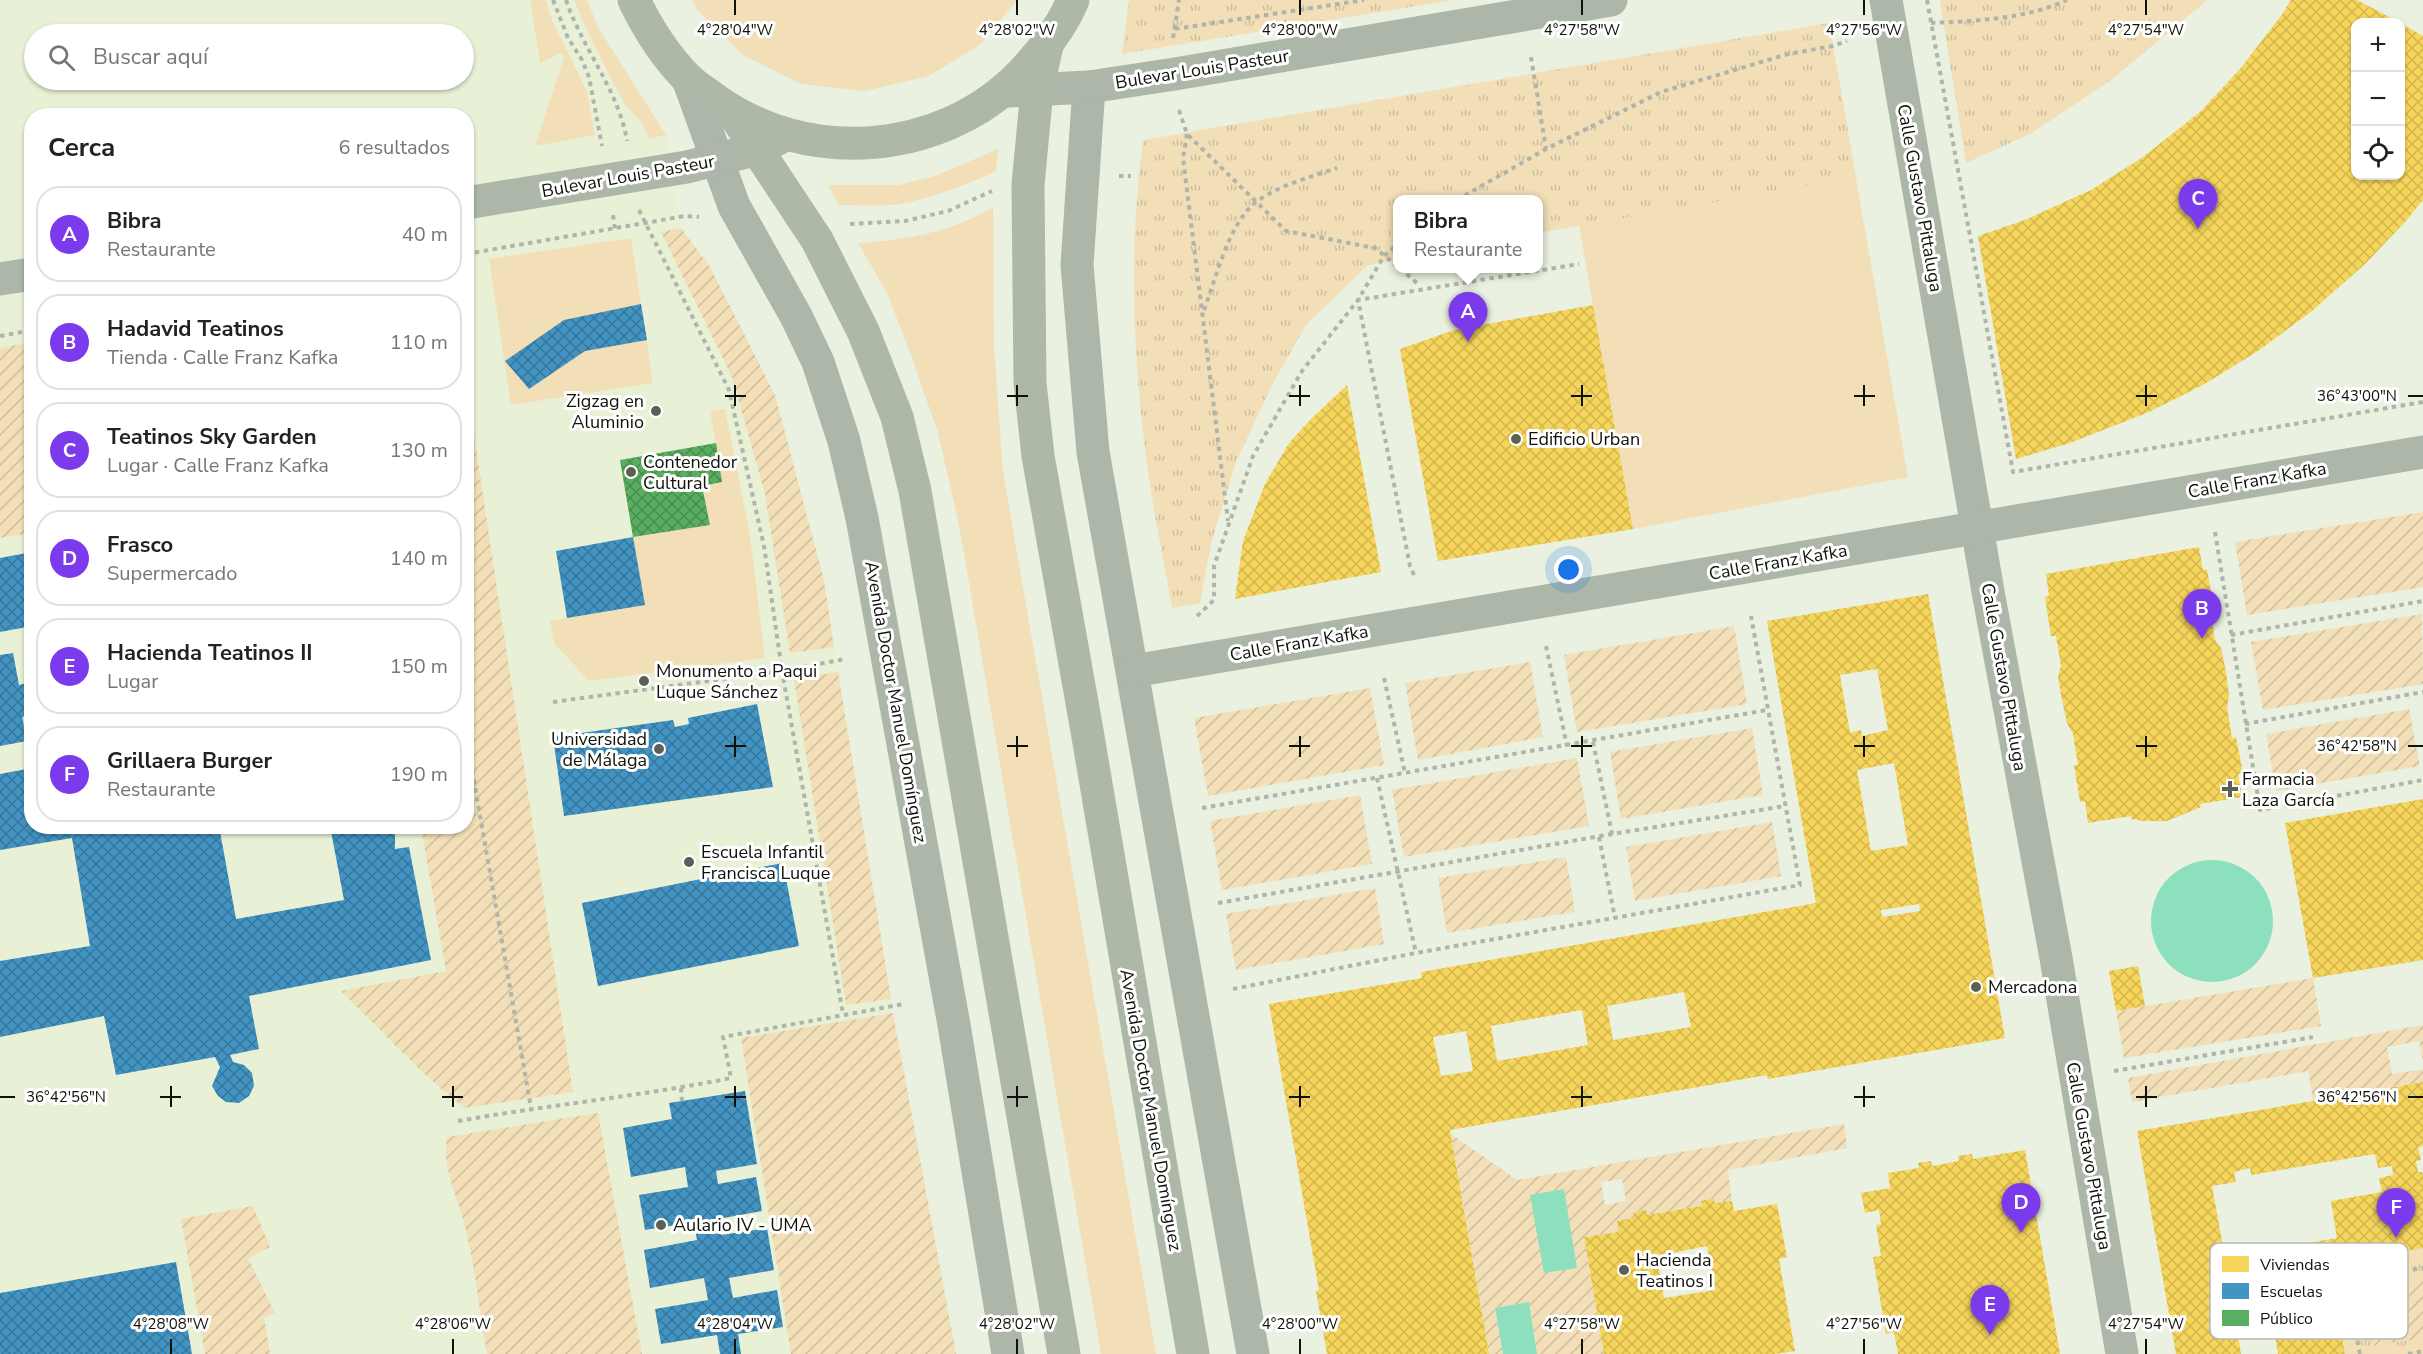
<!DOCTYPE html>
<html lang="es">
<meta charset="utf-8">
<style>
:root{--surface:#fff;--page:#f2f2f2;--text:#222;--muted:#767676;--line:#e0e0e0;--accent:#7c3aed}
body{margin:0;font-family:"Nunito Sans",sans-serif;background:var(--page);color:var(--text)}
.controls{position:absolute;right:18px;top:18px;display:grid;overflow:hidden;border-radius:12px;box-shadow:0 2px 4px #0004}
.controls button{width:54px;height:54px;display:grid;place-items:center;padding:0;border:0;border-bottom:2px solid var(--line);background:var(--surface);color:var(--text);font:30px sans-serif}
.you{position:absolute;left:1569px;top:570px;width:21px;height:21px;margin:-15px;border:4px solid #fff;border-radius:50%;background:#1a73e8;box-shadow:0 0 0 9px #1a73e833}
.badge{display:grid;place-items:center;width:39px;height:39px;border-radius:50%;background:var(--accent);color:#fff;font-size:20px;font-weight:700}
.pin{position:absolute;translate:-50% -50px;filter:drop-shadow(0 2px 3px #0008)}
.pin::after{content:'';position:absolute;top:32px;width:21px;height:18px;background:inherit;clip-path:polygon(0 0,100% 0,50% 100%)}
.popup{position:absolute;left:1393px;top:195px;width:150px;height:78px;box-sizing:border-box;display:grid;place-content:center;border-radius:12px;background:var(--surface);filter:drop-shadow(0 2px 4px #0005);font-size:20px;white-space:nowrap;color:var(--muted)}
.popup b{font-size:22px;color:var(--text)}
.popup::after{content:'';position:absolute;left:50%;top:100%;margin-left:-12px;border:12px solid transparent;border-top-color:var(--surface)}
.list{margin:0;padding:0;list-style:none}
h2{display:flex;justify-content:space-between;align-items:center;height:78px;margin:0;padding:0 24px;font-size:26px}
h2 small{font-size:20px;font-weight:400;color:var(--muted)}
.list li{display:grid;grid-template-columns:39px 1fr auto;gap:18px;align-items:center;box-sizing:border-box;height:96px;margin:0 12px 12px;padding:0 12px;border:2px solid var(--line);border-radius:24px}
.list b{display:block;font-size:22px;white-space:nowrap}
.list p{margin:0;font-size:20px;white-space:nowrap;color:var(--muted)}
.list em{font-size:20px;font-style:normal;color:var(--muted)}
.icon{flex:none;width:33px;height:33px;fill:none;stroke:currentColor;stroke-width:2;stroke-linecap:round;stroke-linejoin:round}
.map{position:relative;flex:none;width:2423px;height:1354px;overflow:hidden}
.search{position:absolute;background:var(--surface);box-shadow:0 2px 4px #0004;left:24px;top:24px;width:450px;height:66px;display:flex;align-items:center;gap:15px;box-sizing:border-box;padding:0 21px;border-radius:33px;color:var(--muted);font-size:22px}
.panel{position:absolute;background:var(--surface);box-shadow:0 2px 4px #0004;left:24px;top:108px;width:450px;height:726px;border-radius:24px}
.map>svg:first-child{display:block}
</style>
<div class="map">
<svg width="2423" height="1354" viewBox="0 0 2423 1354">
<defs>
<pattern id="park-tufts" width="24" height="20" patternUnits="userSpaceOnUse" patternTransform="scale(1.5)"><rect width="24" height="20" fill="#f2dfb8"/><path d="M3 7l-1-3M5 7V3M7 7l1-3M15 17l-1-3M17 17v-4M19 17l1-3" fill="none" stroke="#cebe9d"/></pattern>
<pattern id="garden-furrows" width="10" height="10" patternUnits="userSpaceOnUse" patternTransform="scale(1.5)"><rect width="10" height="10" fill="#f2dfb8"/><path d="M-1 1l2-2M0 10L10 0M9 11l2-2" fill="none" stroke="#cebe9d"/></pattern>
<pattern id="homes-cross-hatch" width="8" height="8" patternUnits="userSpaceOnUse" patternTransform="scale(1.5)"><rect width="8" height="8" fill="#f6d55c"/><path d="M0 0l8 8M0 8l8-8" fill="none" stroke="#d2b64e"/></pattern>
<pattern id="schools-cross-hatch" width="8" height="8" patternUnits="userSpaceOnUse" patternTransform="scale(1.5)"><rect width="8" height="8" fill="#4393c3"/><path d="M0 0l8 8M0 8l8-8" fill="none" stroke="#36779c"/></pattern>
<pattern id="public-cross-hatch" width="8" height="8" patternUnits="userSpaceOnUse" patternTransform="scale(1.5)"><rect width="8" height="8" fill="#5aae61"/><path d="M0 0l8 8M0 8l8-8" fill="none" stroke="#498c4e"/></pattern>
</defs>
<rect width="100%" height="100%" fill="#ebf1e0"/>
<path fill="#e8f1d6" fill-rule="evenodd" d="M0,0H587L599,29L666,135L681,228L710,267L775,395L824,580L893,1013L956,1354H0ZM34,34H464V80H34ZM32,116H466V826H32Z"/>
<g fill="#f2dfb8">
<path d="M530,0H546L552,20L587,92L595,135L535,146L564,57L561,53L540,63Z"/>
<path d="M574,0H587L599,29L666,135L648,139C646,121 631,115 623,100C605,68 588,34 574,0Z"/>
<path d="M692,0H1017L981,44L929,76L865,91L801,84L743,55L697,10Z"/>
<path d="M1835,57L1908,477L1633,529L1579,226L1591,200Z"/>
<path d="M998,149L996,171C966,185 933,198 899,204C880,207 858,205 839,205L828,185H898L935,176Z"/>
<path d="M993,207L994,346L1003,472L1156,1354H1101L959,525L938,433L911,355L887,293L858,243C905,240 953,232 993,207Z"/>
<path d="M631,238L653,383L511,405L489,259Z"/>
<path d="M725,409L750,535L765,658L589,681L554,643L550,621L644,605L633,537L709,525L702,486L722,482L710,411Z"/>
</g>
<g fill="url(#park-tufts)">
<path d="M1129,0H1453L1122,54Z"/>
<path d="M1942,0H2207L2110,81L2030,134L1966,163L1940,1Z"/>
<path d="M1829,23L1856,177L1539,233L1538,200H1398L1397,260L1368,265L1306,325L1272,385L1236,462L1212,540L1200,603L1172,608C1165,565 1155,521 1149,478C1133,366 1128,252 1143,140Z"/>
<path d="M2423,1248V1354H2345L2329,1264Z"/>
</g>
<g fill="url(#garden-furrows)" fill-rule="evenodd">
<path d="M681,228L710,267L775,395L824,580L834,647L790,653L765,494L732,377L661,232Z"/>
<path d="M31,342V533L0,538V348Z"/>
<path d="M467,389L573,1092L464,1108L422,1072L341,991L446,971L421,827L466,826Z"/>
<path d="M2423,512V587L2247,615L2235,542Z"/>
<path d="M2422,614L2423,684L2263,710L2251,642Z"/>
<path d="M1734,626L1747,704L1577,732L1564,655Z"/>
<path d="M1530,662L1543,737L1418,760L1405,683Z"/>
<path d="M838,672L891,999L846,1005L794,679Z"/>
<path d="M1370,688L1384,765L1208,796L1194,718Z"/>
<path d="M2409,709L2420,766L2276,791L2266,734Z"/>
<path d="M1752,728L1763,795L1621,819L1610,752Z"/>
<path d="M1577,758L1589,826L1404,857L1392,790Z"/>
<path d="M1360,795L1372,864L1222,890L1210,821Z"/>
<path d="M1772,822L1781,876L1635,901L1626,847Z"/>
<path d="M1566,857L1575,912L1447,933L1438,878Z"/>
<path d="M1375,888L1384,944L1236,970L1226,914Z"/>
<path d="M2313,978L2321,1026L2124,1058L2116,1011Z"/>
<path d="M893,1013L956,1354H791L741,1038Z"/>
<path d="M2423,1025V1062L2419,1041L2387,1047L2392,1074L2423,1069V1082L2313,1100L2308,1071L2132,1102L2128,1078Z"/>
<path d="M598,1113L642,1354H487C479,1310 475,1265 464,1222C456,1193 442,1168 447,1137Z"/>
<path d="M1844,1124L1847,1148L1728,1170L1732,1201L1715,1203L1714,1198L1702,1201V1206L1647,1215L1646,1210L1634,1213V1218L1617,1221L1619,1232L1584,1237L1604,1354H1537L1529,1303L1495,1308L1503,1354H1489L1451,1134L1517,1180ZM1622,1179L1626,1201L1605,1205L1601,1182Z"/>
<path d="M253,1206L270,1247L248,1258L275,1313L264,1317L270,1354H205L181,1219Z"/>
<path d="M2423,1280V1338L2373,1346L2364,1290Z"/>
</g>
<g fill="#8de0bd">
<circle cx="2212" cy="921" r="61"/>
<path d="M1564,1189L1577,1268L1544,1273L1530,1195Z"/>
<path d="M1529,1302L1537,1354H1503L1495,1308Z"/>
</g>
<g fill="url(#homes-cross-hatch)" fill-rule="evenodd">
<path d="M2291,0H2357L2399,22H2356V176H2400V23L2423,36V200L2405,222L2365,264L2312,311L2258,351L2203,385L2149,412L2070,443L2016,459L1978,236L2025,220L2091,190L2143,157L2200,112L2240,69L2281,16Z"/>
<path d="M1593,305L1633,529L1438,561L1400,349L1454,330Z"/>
<path d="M1347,385L1381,572L1235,599L1243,541L1265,484L1289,443L1311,419Z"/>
<path d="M2199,547L2203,570L2207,569L2214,608L2210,609L2215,640L2221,648L2226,672L2229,695L2227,707L2232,738L2236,737L2243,773L2238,774L2242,797L2200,804L2201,807L2167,821H2144L2131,819V816L2088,823L2085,801L2080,802L2074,765H2078L2073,734L2067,723L2062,700L2058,676L2061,666L2056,636H2051L2045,597L2049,596L2046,574Z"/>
<path d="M1928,594L2005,1038L1768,1079L1767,1075L1450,1130L1489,1354H1327L1316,1291L1319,1290L1269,1004L1422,978L1421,972L1816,903L1767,621ZM1877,669L1888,730L1862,736L1861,730L1850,733L1840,675ZM1894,763L1908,845L1871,851L1857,770ZM1919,904L1920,911L1882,917L1881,910ZM1684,992L1691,1027L1613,1040L1607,1006ZM1582,1010L1588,1045L1497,1061L1491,1026ZM1466,1031L1473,1071L1441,1076L1433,1037Z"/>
<path d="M2423,799V960L2313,978L2285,823Z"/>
<path d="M2138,966L2145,1006L2116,1011L2109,971Z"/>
<path d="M2423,1082V1146L2418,1147L2421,1160L2416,1161L2418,1172H2422L2423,1176V1248L2329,1264L2345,1354H2278L2268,1292L2256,1294L2255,1291L2244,1293V1298H2232L2241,1354H2176L2137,1131ZM2375,1154L2378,1168L2392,1166L2393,1175L2379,1178L2382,1192L2331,1201L2337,1238L2225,1257L2212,1186L2236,1182L2234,1172L2250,1168L2251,1175Z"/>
<path d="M2025,1150L2060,1354H1898L1894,1332L1886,1334L1873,1257L1881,1256L1876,1225L1881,1224L1879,1210L1865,1213L1861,1193L1890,1188L1888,1173L1919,1168L1918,1163L1931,1161L1932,1166L1959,1161L1958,1156L1972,1154L1973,1159Z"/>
<path d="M1714,1198L1715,1203L1732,1201L1734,1211L1777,1204L1787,1257L1779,1259L1795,1351L1775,1354H1604L1584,1237L1619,1232L1617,1221L1634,1218L1633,1213L1646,1210L1647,1215L1702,1206L1701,1201ZM1707,1246L1715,1290L1664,1298L1657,1256Z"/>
</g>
<g fill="url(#schools-cross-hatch)">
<path d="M641,304L647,340L585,351L529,389L505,361L564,320Z"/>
<path d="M633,537L645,605L567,618L556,551Z"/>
<path d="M32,552V626L0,632V558Z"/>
<path d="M13,653L19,685L32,682V715L22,717L27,741L0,746V655Z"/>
<path d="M757,704L773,787L564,816L553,737L673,720L675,727L689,724L688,718Z"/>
<path d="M32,768V826H219L236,919L344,900L330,826H392L395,835V849L409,847L431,960L249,996L259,1049L230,1055L233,1062L244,1065L252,1073L254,1086L249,1096L239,1103L226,1102L218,1096L212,1086L220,1067L215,1057L116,1075L104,1016L0,1037V961L90,946L72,838L0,850V774Z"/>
<path d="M783,863L799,946L598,986L582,903L716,876L717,883L733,879L732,873Z"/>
<path d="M745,1091L757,1164L716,1171L718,1184L756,1177L762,1211L718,1219L721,1235L767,1228L774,1270L729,1278L733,1298L777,1290L783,1327L738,1334L741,1354H720L717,1335L661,1344L655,1309L708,1300L704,1278L650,1288L644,1250L697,1240L694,1222L645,1230L639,1195L688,1187L685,1167L631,1177L623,1128L672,1119L669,1103Z"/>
<path d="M176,1262L192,1354H0V1293Z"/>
</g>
<path fill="url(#public-cross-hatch)" d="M716,443L722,482L702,486L710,525L633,537L620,460Z"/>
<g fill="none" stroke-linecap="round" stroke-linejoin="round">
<g stroke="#afb5aa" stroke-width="4" stroke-dasharray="4.5 4.5" stroke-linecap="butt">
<path d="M553,0L568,38L582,60L589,77L602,146"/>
<path d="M566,0C582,48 619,91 627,141"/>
<path d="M1927,0L2013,472L2423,402"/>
<path d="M1931,23C1976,21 2026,19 2067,0"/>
<path d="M1175,29L1364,0"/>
<path d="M1173,38L1179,0"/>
<path d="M1531,57L1546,149"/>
<path d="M1179,110L1187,134L1286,231L1375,248L1398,267"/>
<path d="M1187,134L1183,158L1228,521"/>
<path d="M1119,176H1131"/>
<path d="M1457,200L1546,149L1661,92L1788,54L1833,46L1847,41"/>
<path d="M639,210L729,390L764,546L782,671L843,1014"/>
<path d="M613,215L615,229"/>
<path d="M850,224L905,221L948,211L992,191"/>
<path d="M466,254L685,216L699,217"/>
<path d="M1400,268L1418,284"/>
<path d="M1204,310C1216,278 1229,223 1256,202C1279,185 1311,177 1337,168"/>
<path d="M0,336L32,330"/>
<path d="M2215,532L2260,810L2423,780"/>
<path d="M1414,575L1410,566L1358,300L1579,264"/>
<path d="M1197,616L1214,600V566L1253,456L1302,371L1358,300L1384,256L1398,244"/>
<path d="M2231,635L2423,601"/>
<path d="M1546,646L1567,746"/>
<path d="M1384,678L1405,773"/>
<path d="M553,702L782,671L845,659"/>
<path d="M2245,724L2423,692"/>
<path d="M466,735L531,1108"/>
<path d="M1593,742L1612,834"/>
<path d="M1377,778L1416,953"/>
<path d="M1202,808L1767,710"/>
<path d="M1599,837L1615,918"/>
<path d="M1218,903L1612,834L1785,806"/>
<path d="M1233,989L1416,953L1800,885L1751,616"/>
<path d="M2114,1071L2313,1037"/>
<path d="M681,1088L682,1102"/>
<path d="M458,1121C549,1105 641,1096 731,1078L723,1037L904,1004"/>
<path d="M2360,1354L2345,1280L2423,1268"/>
<path d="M2408,1354L2423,1351"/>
</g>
<g stroke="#acb6a9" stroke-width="33">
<path d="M1886,0L1989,597L2056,958L2122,1354"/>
<path d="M688,79L734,206L796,316L818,362L844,441L862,518L954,1025L1008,1354"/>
<path d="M1089,87L1077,265L1093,452L1253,1354"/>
<path d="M1133,671L2423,452"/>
</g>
<g stroke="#acb6a9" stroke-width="33">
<path d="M1008,91L1089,87L1175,74L1611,0"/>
<path d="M466,203L687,167L758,149L781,137"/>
<path d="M0,279L32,274"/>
</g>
<g stroke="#adb8a9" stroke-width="33">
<path d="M634,0C648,29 665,56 688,79C695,86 705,92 713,98C806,166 940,157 1021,74C1042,51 1061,29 1073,0"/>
<path d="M1047,46L1037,89L1028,185L1030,383L1038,456L1086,725L1193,1354"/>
<path d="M733,113L817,240L863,331L897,417L915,491L1064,1354"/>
</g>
</g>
<path fill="none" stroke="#0f1208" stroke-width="2" d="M735,0V15M1017,0V15M1300,0V15M1582,0V15M1864,0V15M2146,0V15M735,385V406M1017,385V406M1300,385V406M1582,385V406M1864,385V406M2146,385V406M725,396H746M1007,396H1028M1289,396H1310M1571,396H1592M1854,396H1875M2136,396H2157M2408,396H2423M735,736V757M1017,736V757M1300,736V757M1582,736V757M1864,736V757M2146,736V757M725,746H746M1007,746H1028M1289,746H1310M1571,746H1592M1854,746H1875M2136,746H2157M2408,746H2423M171,1086V1107M453,1086V1107M735,1086V1107M1017,1086V1107M1300,1086V1107M1582,1086V1107M1864,1086V1107M2146,1086V1107M0,1097H15M160,1097H181M442,1097H463M725,1097H746M1007,1097H1028M1289,1097H1310M1571,1097H1592M1854,1097H1875M2136,1097H2157M2408,1097H2423M171,1339V1354M453,1339V1354M735,1339V1354M1017,1339V1354M1300,1339V1354M1582,1339V1354M1864,1339V1354M2146,1339V1354"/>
<g fill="#5c6054" stroke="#fff" stroke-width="2">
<circle cx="656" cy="411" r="6"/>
<circle cx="1516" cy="439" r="6"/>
<circle cx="631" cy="472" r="6"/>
<circle cx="644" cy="681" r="6"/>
<circle cx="659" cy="749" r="6"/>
<path d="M2227 780h6v6h6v6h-6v6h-6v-6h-6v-6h6z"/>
<circle cx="689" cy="862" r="6"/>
<circle cx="1976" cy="987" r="6"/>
<circle cx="661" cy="1225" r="6"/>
<circle cx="1624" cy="1270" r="6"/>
</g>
<g text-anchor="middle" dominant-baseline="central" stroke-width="6" stroke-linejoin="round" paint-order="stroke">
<g font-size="18" fill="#0f1208" stroke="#fff">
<text transform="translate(1202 69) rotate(-9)">Bulevar Louis Pasteur</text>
<text transform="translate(628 176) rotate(-10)">Bulevar Louis Pasteur</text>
<text transform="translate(1920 198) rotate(80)">Calle Gustavo Pittaluga</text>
<text transform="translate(2257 480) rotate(-10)">Calle Franz Kafka</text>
<text transform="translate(1778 562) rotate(-10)">Calle Franz Kafka</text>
<text transform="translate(1299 643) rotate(-10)">Calle Franz Kafka</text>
<text transform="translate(2004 677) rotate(80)">Calle Gustavo Pittaluga</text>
<text transform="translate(896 702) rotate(80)">Avenida Doctor Manuel Domínguez</text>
<text transform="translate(1151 1110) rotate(80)">Avenida Doctor Manuel Domínguez</text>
<text transform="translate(2089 1156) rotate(80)">Calle Gustavo Pittaluga</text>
</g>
<g font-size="18" fill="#0f1208" stroke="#fff" text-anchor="start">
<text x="644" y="401" text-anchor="end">Zigzag en<tspan x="644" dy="21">Aluminio</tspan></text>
<text x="1528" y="439">Edificio Urban</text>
<text x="643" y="462">Contenedor<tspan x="643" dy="21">Cultural</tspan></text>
<text x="656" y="671">Monumento a Paqui<tspan x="656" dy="21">Luque Sánchez</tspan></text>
<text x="647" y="739" text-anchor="end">Universidad<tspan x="647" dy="21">de Málaga</tspan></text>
<text x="2242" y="779">Farmacia<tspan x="2242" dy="21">Laza García</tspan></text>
<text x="701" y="852">Escuela Infantil<tspan x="701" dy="21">Francisca Luque</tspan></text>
<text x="1988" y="987">Mercadona</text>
<text x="673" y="1225">Aulario IV - UMA</text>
<text x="1636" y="1260">Hacienda<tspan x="1636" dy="21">Teatinos I</tspan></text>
</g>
</g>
<rect x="2210" y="1243" width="198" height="96" rx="9" fill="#fff" stroke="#b7b8b5" stroke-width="1.5"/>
<rect x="2222" y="1256" width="27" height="16" fill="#f6d55c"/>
<rect x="2222" y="1283" width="27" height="16" fill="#4393c3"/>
<rect x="2222" y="1310" width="27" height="16" fill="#5aae61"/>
<g font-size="16" fill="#0f1208">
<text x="2260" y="1270">Viviendas</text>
<text x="2260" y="1297">Escuelas</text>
<text x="2260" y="1324">Público</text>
</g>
<g font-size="15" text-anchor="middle" fill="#0f1208" stroke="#fff" stroke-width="6" stroke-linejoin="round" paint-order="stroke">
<text x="735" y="35">4°28'04"W</text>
<text x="1017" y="35">4°28'02"W</text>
<text x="1300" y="35">4°28'00"W</text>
<text x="1582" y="35">4°27'58"W</text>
<text x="1864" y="35">4°27'56"W</text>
<text x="2146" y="35">4°27'54"W</text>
<text x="2357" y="401">36°43'00"N</text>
<text x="2357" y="751">36°42'58"N</text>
<text x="66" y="1102">36°42'56"N</text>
<text x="2357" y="1102">36°42'56"N</text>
<text x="171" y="1329">4°28'08"W</text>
<text x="453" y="1329">4°28'06"W</text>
<text x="735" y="1329">4°28'04"W</text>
<text x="1017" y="1329">4°28'02"W</text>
<text x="1300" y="1329">4°28'00"W</text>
<text x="1582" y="1329">4°27'58"W</text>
<text x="1864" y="1329">4°27'56"W</text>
<text x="2146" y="1329">4°27'54"W</text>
</g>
</svg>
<div class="controls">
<button>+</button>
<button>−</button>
<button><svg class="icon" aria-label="locate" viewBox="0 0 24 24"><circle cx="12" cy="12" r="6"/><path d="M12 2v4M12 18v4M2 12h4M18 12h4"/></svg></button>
</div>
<div class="you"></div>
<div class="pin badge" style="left:1468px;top:342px">A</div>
<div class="popup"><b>Bibra</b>Restaurante</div>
<div class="pin badge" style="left:2202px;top:639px">B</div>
<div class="pin badge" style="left:2198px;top:229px">C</div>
<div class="pin badge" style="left:2021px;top:1233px">D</div>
<div class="pin badge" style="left:1990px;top:1335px">E</div>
<div class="pin badge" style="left:2396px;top:1238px">F</div>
<div class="search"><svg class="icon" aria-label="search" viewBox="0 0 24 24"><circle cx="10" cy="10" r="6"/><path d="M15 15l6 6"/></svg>Buscar aquí</div>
<section class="panel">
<h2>Cerca<small>6 resultados</small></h2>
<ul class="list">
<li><span class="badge">A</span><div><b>Bibra</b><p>Restaurante</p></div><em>40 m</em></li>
<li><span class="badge">B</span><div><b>Hadavid Teatinos</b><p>Tienda · Calle Franz Kafka</p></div><em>110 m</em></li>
<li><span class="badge">C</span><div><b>Teatinos Sky Garden</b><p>Lugar · Calle Franz Kafka</p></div><em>130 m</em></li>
<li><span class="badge">D</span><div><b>Frasco</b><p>Supermercado</p></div><em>140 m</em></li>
<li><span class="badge">E</span><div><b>Hacienda Teatinos II</b><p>Lugar</p></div><em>150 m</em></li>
<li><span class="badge">F</span><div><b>Grillaera Burger</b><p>Restaurante</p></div><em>190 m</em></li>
</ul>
</section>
</div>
